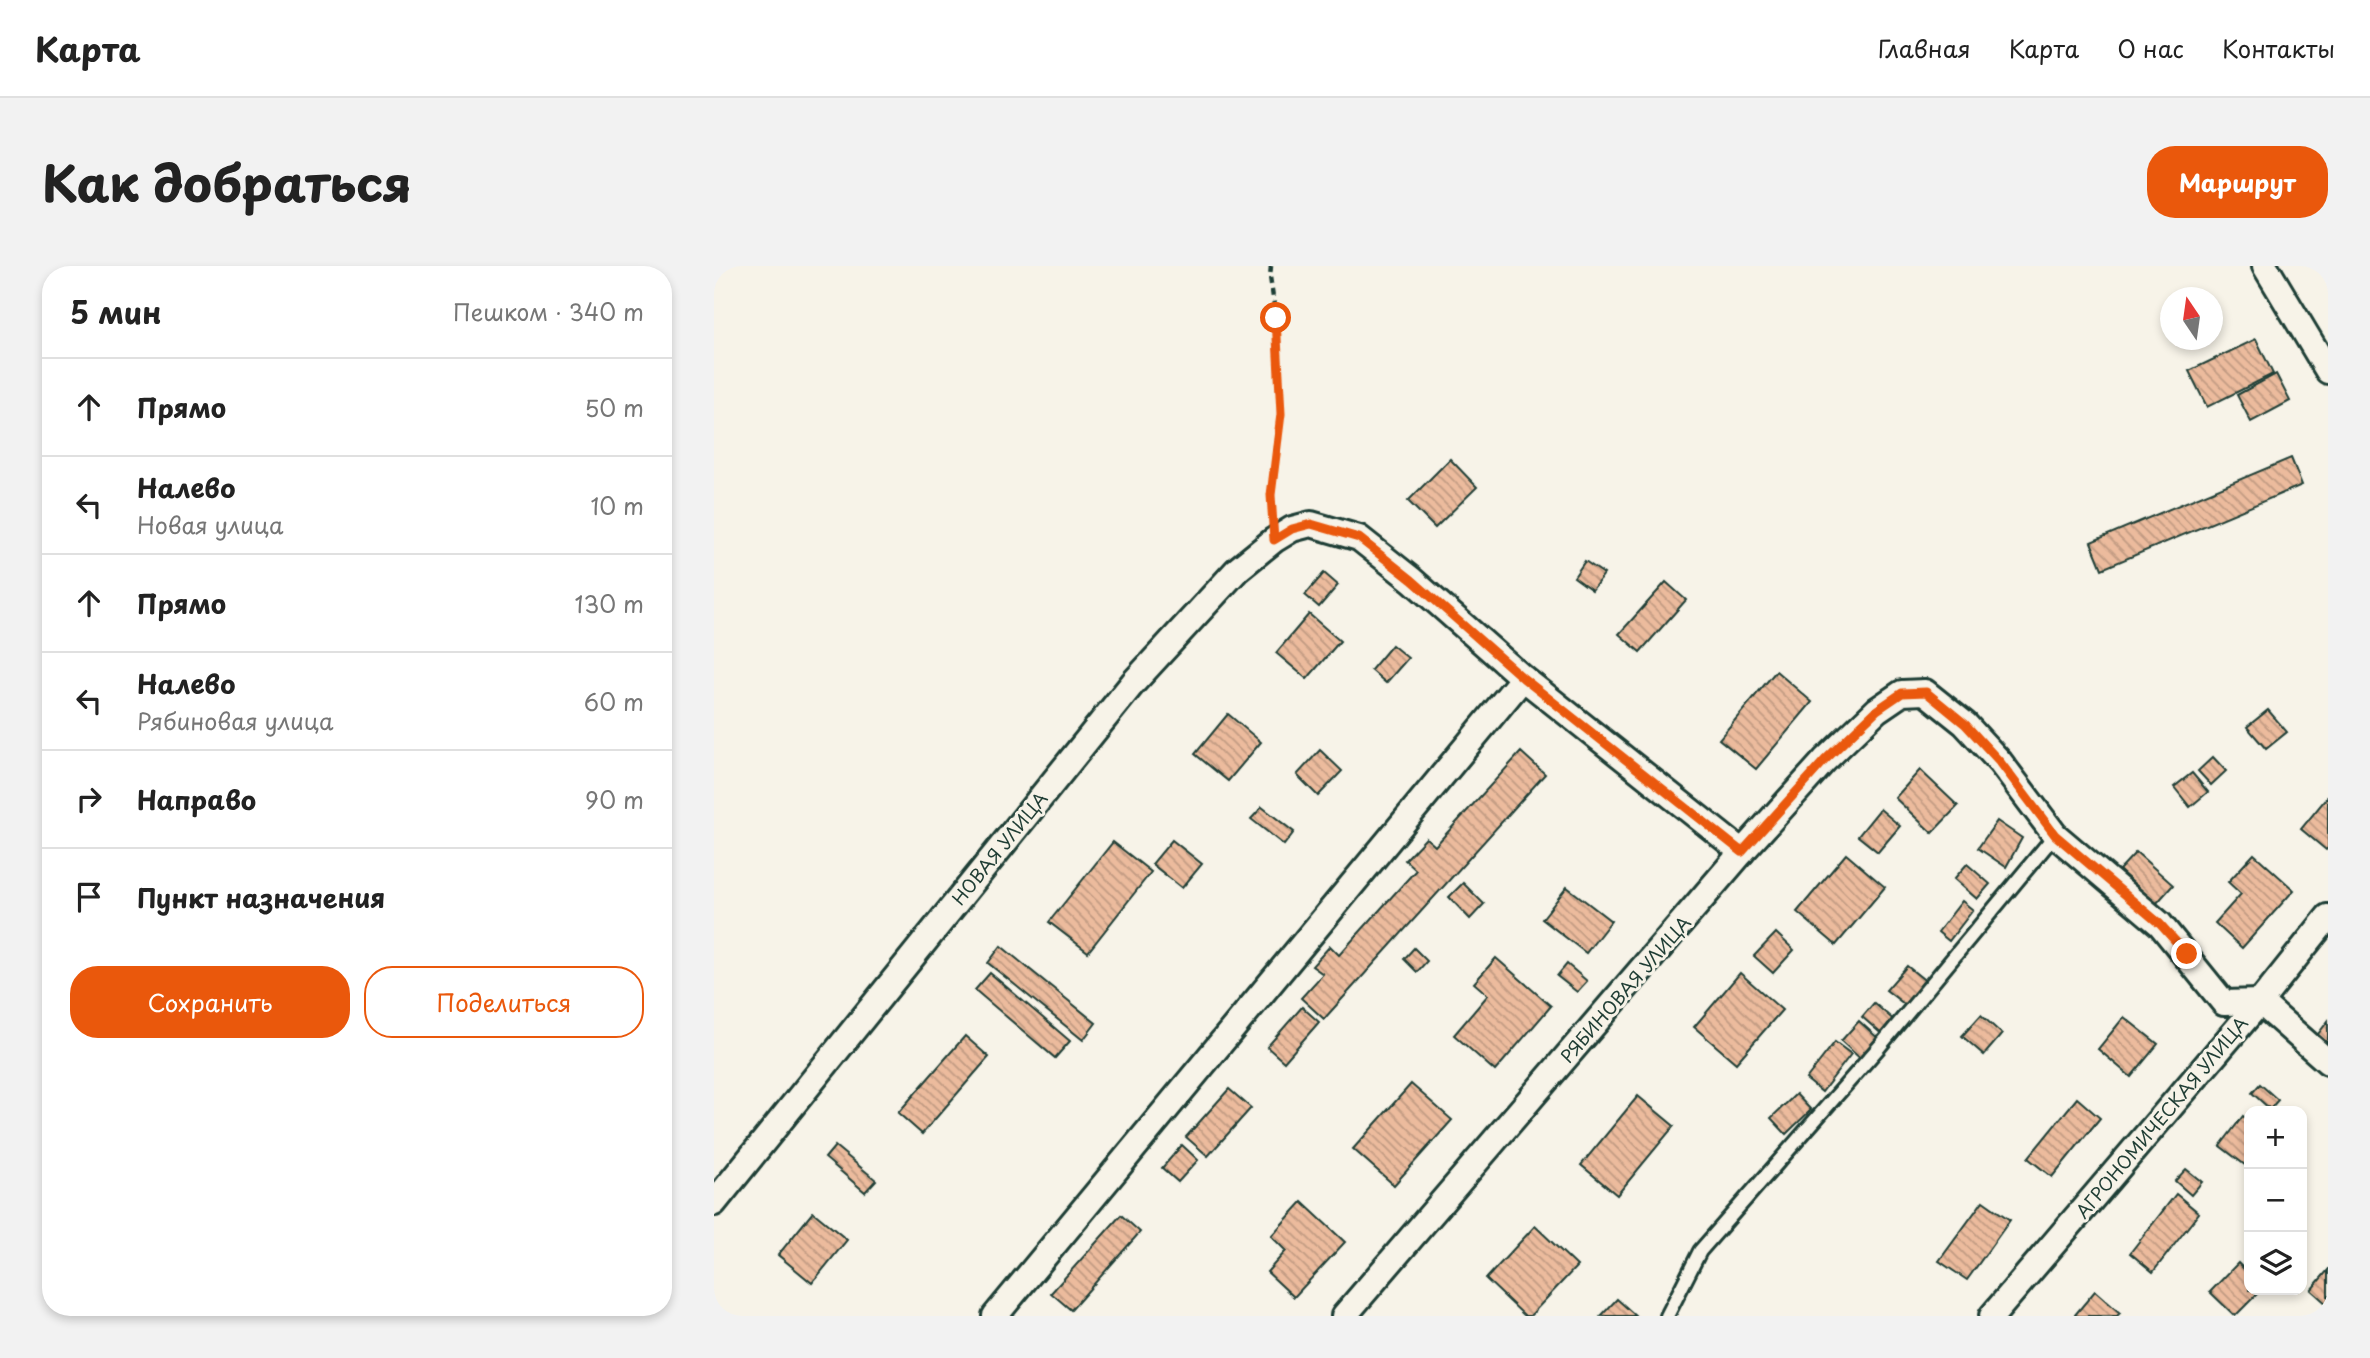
<!DOCTYPE html>
<html lang="ru">
<meta charset="utf-8">
<style>
:root{--surface:#fff;--page:#f2f2f2;--text:#222;--muted:#767676;--line:#e0e0e0;--accent:#ea580c}
body{margin:0;font-family:"Playpen Sans",sans-serif;background:var(--page);color:var(--text)}
.controls{position:absolute;right:21px;bottom:21px;display:grid;overflow:hidden;border-radius:14px;box-shadow:0 4px 10px #0003}
.controls button{width:63px;height:63px;display:grid;place-items:center;padding:0;border:0;border-bottom:2px solid var(--line);background:var(--surface);color:var(--text);font:35px sans-serif}
.compass{position:absolute;left:1446px;top:21px;width:63px;height:63px;border-radius:50%;background:var(--surface);box-shadow:0 4px 10px #0003;rotate:347deg}
.stop{position:absolute;width:21px;height:21px;margin:-16px;border:5px solid #ea580c;border-radius:50%;background:#fff}
.stop.end{background:#ea580c;border-color:#fff;box-shadow:0 2px 7px #0008}
.list{margin:0;padding:0;list-style:none}
h2{display:flex;justify-content:space-between;align-items:center;height:91px;margin:0;padding:0 28px;font-size:30px}
h2 small{font-size:23px;font-weight:400;color:var(--muted)}
.list li{display:grid;grid-template-columns:46px 1fr auto;gap:21px;align-items:center;box-sizing:border-box;height:98px;padding:0 28px;border-top:2px solid var(--line)}
.list b{display:block;font-size:26px;white-space:nowrap}
.list p{margin:0;font-size:23px;white-space:nowrap;color:var(--muted)}
.list em{font-size:23px;font-style:normal;color:var(--muted)}
.actions{display:flex;gap:14px;padding:21px 28px}
.actions a{flex:1;padding:16px 0;border:2px solid var(--accent);border-radius:28px;text-align:center;font-size:24px;color:var(--accent)}
.actions .main{background:var(--accent);color:#fff}
.icon{flex:none;width:38px;height:38px;fill:none;stroke:currentColor;stroke-width:2;stroke-linecap:round;stroke-linejoin:round}
.map{position:relative;flex:none;width:1614px;height:1050px;overflow:hidden;border-radius:28px}
header{display:flex;align-items:center;gap:42px;box-sizing:border-box;height:98px;padding:0 35px;background:var(--surface);border-bottom:2px solid var(--line)}
header strong{font-size:33px}
nav{display:flex;gap:38px;margin-inline-start:auto;font-size:24px}
.intro{display:flex;align-items:center;justify-content:space-between;box-sizing:border-box;height:168px;padding:0 42px}
h1{margin:0;font-size:49px}
.button{padding:18px 32px;border-radius:28px;background:var(--accent);color:#fff;font-size:24px;font-weight:700}
main{display:flex;gap:42px;padding:0 42px}
aside{flex:1;background:var(--surface);border-radius:28px;box-shadow:0 4px 10px #0003}
.map>svg:first-child{display:block}
</style>
<header>
<strong>Карта</strong>
<nav><a>Главная</a><a>Карта</a><a>О нас</a><a>Контакты</a></nav>
</header>
<div class="intro"><h1>Как добраться</h1><a class="button">Маршрут</a></div>
<main>
<aside>
<h2>5 мин<small>Пешком · 340 m</small></h2>
<ul class="list">
<li><svg class="icon" aria-label="ahead" viewBox="0 0 24 24"><path d="M12 20V5M6 11l6-6 6 6"/></svg><div><b>Прямо</b></div><em>50 m</em></li>
<li><svg class="icon" aria-label="left" viewBox="0 0 24 24"><path d="M17 20v-9H6M10 6l-5 5 5 5"/></svg><div><b>Налево</b><p>Новая улица</p></div><em>10 m</em></li>
<li><svg class="icon" aria-label="ahead" viewBox="0 0 24 24"><path d="M12 20V5M6 11l6-6 6 6"/></svg><div><b>Прямо</b></div><em>130 m</em></li>
<li><svg class="icon" aria-label="left" viewBox="0 0 24 24"><path d="M17 20v-9H6M10 6l-5 5 5 5"/></svg><div><b>Налево</b><p>Рябиновая улица</p></div><em>60 m</em></li>
<li><svg class="icon" aria-label="right" viewBox="0 0 24 24"><path d="M7 20v-9h11M14 6l5 5-5 5"/></svg><div><b>Направо</b></div><em>90 m</em></li>
<li><svg class="icon" aria-label="arrive" viewBox="0 0 24 24"><path d="M6 21V4h12l-3 4 3 4H6"/></svg><div><b>Пункт назначения</b></div></li>
</ul>
<div class="actions"><a class="main">Сохранить</a><a>Поделиться</a></div>
</aside>
<div class="map">
<svg width="1614" height="1050" viewBox="0 0 1614 1050">
<defs>
<pattern id="building-back-hatch" width="6" height="6" patternUnits="userSpaceOnUse" patternTransform="scale(1.75)"><rect width="6" height="6" fill="#ecbb9d"/><path d="M-1 5l2 2M0 0l6 6M5-1l2 2" fill="none" stroke="#bf9981"/></pattern>
</defs>
<rect width="100%" height="100%" fill="#f7f3e8"/>
<filter id="ink" filterUnits="userSpaceOnUse"><feTurbulence type="fractalNoise" baseFrequency=".0143" numOctaves="2"/><feDisplacementMap in="SourceGraphic" scale="14" xChannelSelector="R" yChannelSelector="G"/><feConvolveMatrix kernelMatrix="1 2 1 2 8 2 1 2 1" color-interpolation-filters="sRGB"/></filter>
<g filter="url(#ink)">
<g fill="url(#building-back-hatch)" stroke="#1f3d34" stroke-width="2">
<path d="M1542,73L1559,108L1493,141L1475,105Z"/>
<path d="M1562,108L1576,135L1537,156L1523,129Z"/>
<path d="M1577,192L1588,219L1388,303L1377,276Z"/>
<path d="M736,193L763,221L721,262L694,235Z"/>
<path d="M871,295L890,308L878,324L860,311Z"/>
<path d="M610,307L624,319L605,341L591,329Z"/>
<path d="M952,316L972,334L926,386L905,368Z"/>
<path d="M595,348L626,375L593,413L562,387Z"/>
<path d="M678,379L694,392L672,417L657,404Z"/>
<path d="M1062,405L1098,436L1042,503L1005,473Z"/>
<path d="M1554,444L1573,466L1552,483L1533,461Z"/>
<path d="M514,448L547,476L514,515L481,488Z"/>
<path d="M606,484L628,505L604,530L583,509Z"/>
<path d="M807,486L831,508L610,753L587,732L609,708L598,700L616,680L625,689L702,604L691,594L712,572L721,580Z"/>
<path d="M1499,491L1512,505L1497,519L1484,505Z"/>
<path d="M1206,504L1244,540L1218,567L1181,532Z"/>
<path d="M1478,507L1494,526L1476,541L1460,521Z"/>
<path d="M1614,530V582L1612,584L1587,563Z"/>
<path d="M548,541L580,566L570,579L537,553Z"/>
<path d="M1166,543L1186,560L1164,586L1144,570Z"/>
<path d="M1283,555L1308,572L1292,601L1264,582Z"/>
<path d="M458,574L488,598L468,622L438,598Z"/>
<path d="M399,576L437,606L374,686L335,656Z"/>
<path d="M1422,586L1459,619L1442,638L1405,604Z"/>
<path d="M1132,588L1171,621L1122,679L1083,646Z"/>
<path d="M1540,588L1580,624L1528,682L1501,657L1527,628L1514,616Z"/>
<path d="M1253,598L1276,618L1263,633L1240,613Z"/>
<path d="M749,617L770,638L756,653L735,631Z"/>
<path d="M853,621L897,655L872,687L828,653Z"/>
<path d="M1248,635L1259,644L1235,675L1224,666Z"/>
<path d="M1062,667L1080,684L1059,707L1040,690Z"/>
<path d="M287,680L382,757L369,774L274,697Z"/>
<path d="M700,682L713,695L703,706L690,693Z"/>
<path d="M782,692L837,740L781,805L740,769L774,729L760,717Z"/>
<path d="M853,698L873,715L863,726L843,710Z"/>
<path d="M1193,700L1214,717L1194,741L1172,724Z"/>
<path d="M276,707L356,775L341,792L261,724Z"/>
<path d="M1026,707L1068,744L1022,797L980,761Z"/>
<path d="M1160,737L1182,756L1170,770L1148,751Z"/>
<path d="M588,741L605,756L570,796L553,781Z"/>
<path d="M1267,749L1288,768L1270,789L1248,770Z"/>
<path d="M1410,751L1444,778L1417,811L1384,783Z"/>
<path d="M1145,755L1167,775L1149,795L1127,775Z"/>
<path d="M1614,755V782L1601,772Z"/>
<path d="M251,770L275,791L208,868L184,847Z"/>
<path d="M1121,776L1137,788L1108,826L1092,813Z"/>
<path d="M697,818L738,854L680,919L639,883Z"/>
<path d="M1546,818L1564,834L1556,843L1538,827Z"/>
<path d="M515,823L537,842L494,890L472,871Z"/>
<path d="M1082,828L1097,844L1072,868L1057,852Z"/>
<path d="M924,830L960,860L903,929L867,899Z"/>
<path d="M1363,832L1386,852L1338,911L1314,892Z"/>
<path d="M1529,850L1535,855V893L1531,899L1506,880Z"/>
<path d="M468,879L484,894L464,916L448,902Z"/>
<path d="M121,880L162,914L151,926L111,892Z"/>
<path d="M1472,903L1488,916L1477,929L1461,915Z"/>
<path d="M1462,928L1485,947L1439,1006L1416,987Z"/>
<path d="M1269,935L1296,954L1253,1014L1225,995Z"/>
<path d="M588,936L631,976L580,1031L553,1006L572,985L557,970Z"/>
<path d="M99,946L133,974L98,1017L64,989Z"/>
<path d="M407,949L426,966L357,1044L337,1027Z"/>
<path d="M821,960L863,1000L816,1050H811L772,1013Z"/>
<path d="M1524,997L1535,1008V1024H1547L1521,1050L1496,1026Z"/>
<path d="M1614,1004V1039L1597,1024Z"/>
<path d="M1381,1025L1406,1047L1403,1050H1360Z"/>
<path d="M903,1033L922,1050H887Z"/>
</g>
<g fill="none" stroke-linecap="round" stroke-linejoin="round">
<defs>
<path id="service" d="M953,1050L986,985L1166,780L1341,569"/>
<g id="minor">
<path d="M1551,0L1614,105"/>
<path d="M0,937L419,417L523,304L560,274L578,263L597,258L645,272L698,314L809,412L1028,586"/>
<path d="M281,1050L809,412"/>
<path d="M630,1050L1028,586L1111,494L1163,444L1188,427L1211,426L1251,458L1286,496L1341,569L1446,658L1510,737L1546,736L1614,796"/>
<path d="M1278,1050L1546,736L1614,651"/>
</g>
</defs>
<use href="#service" stroke="#1f3d34" stroke-width="18"/>
<use href="#minor" stroke="#1f3d34" stroke-width="30"/>
<path stroke="#1f3d34" stroke-width="4.5" stroke-dasharray="7 5" stroke-linecap="butt" d="M557,0L556,11L562,52L567,148L557,229L558,246"/>
<use href="#service" stroke="#f7f3e8" stroke-width="12"/>
<use href="#minor" stroke="#f7f3e8" stroke-width="24"/>
</g>
</g>
<g fill="none" stroke-linecap="round" stroke-linejoin="round" filter="url(#ink)">
<path stroke="#ea580c" stroke-width="9" d="M562,52L567,148L557,229L560,274L578,263L597,258L645,272L698,314L809,412L1028,586L1111,494L1163,444L1188,427L1212,426L1251,458L1286,496L1341,569L1446,658L1473,688"/>
</g>
<g text-anchor="middle" dominant-baseline="central" stroke-width="6" stroke-linejoin="round" paint-order="stroke">
<g font-size="18" fill="#1f3d34" stroke="#f7f3e8">
<text transform="translate(285 582) rotate(-51)">НОВАЯ УЛИЦА</text>
<text transform="translate(911 723) rotate(-49)">РЯБИНОВАЯ УЛИЦА</text>
<text transform="translate(1447 851) rotate(-50)">АГРОНОМИЧЕСКАЯ УЛИЦА</text>
</g>
</g>
</svg>
<div class="controls">
<button>+</button>
<button>−</button>
<button><svg class="icon" aria-label="layers" viewBox="0 0 24 24"><path d="M12 4l9 5-9 5-9-5zM3 14l9 5 9-5"/></svg></button>
</div>
<svg class="compass" viewBox="-18 -18 36 36"><path d="M0-13l5 13h-10z" fill="#e53935"/><path d="M0 13l5-13h-10z" fill="#767676"/></svg>
<div class="stop" style="left:562px;top:52px"></div>
<div class="stop end" style="left:1473px;top:688px"></div>
</div>
</main>
